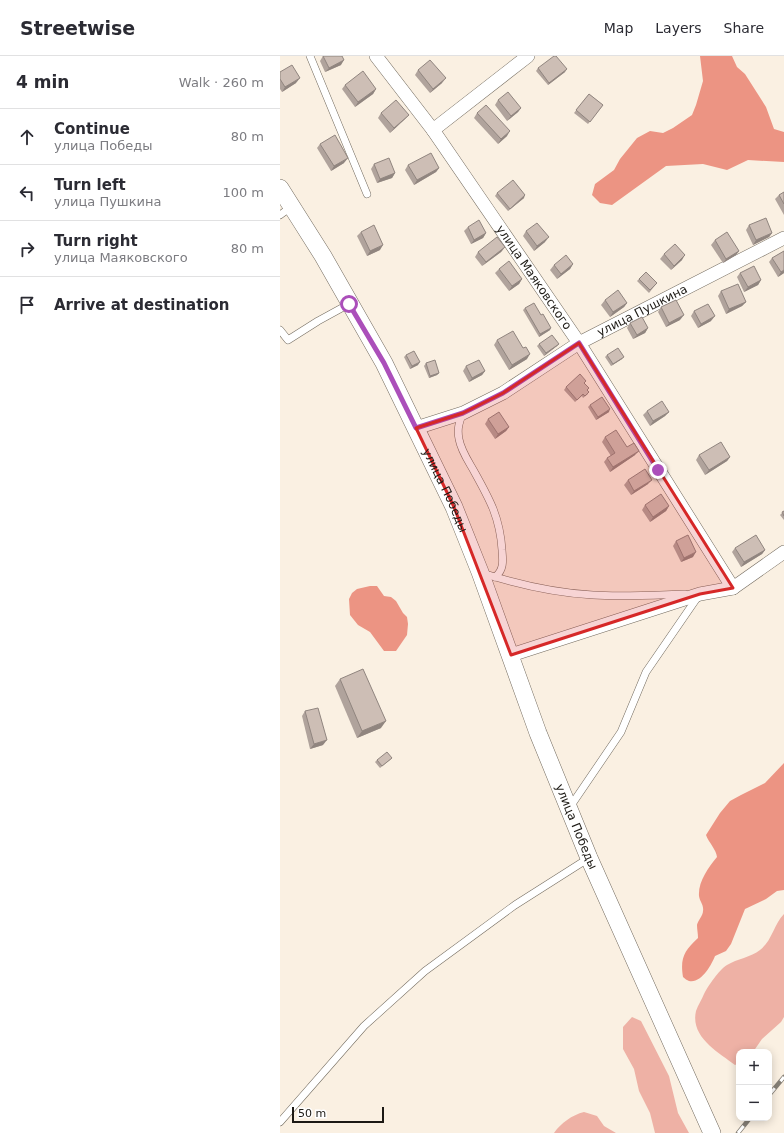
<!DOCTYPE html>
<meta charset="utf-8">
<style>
:root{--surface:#fff;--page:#f2f2f3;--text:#2b2b33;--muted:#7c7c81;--line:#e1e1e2}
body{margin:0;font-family:"DejaVu Sans",sans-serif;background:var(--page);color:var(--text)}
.controls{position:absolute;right:12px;bottom:12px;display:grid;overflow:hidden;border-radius:8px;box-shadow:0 2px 10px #0003}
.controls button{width:36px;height:36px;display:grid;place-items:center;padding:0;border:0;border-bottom:1px solid var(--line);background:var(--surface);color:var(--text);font:20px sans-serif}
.scale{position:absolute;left:12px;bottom:10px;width:92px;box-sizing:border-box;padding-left:4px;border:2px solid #1c1914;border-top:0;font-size:11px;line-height:14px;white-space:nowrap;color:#1c1914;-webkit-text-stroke:3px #fff;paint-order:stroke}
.stop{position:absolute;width:12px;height:12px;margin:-9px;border:3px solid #ab4fba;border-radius:50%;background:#fff}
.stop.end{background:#ab4fba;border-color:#fff;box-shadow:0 1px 4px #0008}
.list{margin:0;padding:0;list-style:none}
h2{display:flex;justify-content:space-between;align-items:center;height:52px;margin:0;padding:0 16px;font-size:17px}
h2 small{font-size:13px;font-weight:400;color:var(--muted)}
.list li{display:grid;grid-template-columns:26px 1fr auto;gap:12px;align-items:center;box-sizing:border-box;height:56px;padding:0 16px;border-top:1px solid var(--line)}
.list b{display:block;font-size:15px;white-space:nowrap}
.list p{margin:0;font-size:13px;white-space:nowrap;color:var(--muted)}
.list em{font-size:13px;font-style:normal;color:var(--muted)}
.icon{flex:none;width:22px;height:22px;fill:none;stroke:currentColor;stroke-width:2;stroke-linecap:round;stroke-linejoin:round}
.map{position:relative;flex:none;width:504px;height:1077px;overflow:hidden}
header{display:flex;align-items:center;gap:24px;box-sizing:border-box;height:56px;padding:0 20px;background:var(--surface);border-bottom:1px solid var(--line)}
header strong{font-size:19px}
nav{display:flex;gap:22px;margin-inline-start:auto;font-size:14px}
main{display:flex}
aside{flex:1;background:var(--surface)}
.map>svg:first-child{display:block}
</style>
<header>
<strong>Streetwise</strong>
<nav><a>Map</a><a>Layers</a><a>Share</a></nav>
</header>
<main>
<aside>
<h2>4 min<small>Walk · 260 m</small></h2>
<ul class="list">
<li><svg class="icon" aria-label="ahead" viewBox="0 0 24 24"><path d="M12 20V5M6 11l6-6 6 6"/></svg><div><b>Continue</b><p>улица Победы</p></div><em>80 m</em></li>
<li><svg class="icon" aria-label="left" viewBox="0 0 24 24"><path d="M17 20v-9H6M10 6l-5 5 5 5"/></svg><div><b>Turn left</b><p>улица Пушкина</p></div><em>100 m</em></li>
<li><svg class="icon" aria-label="right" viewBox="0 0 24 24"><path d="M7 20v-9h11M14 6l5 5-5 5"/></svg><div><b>Turn right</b><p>улица Маяковского</p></div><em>80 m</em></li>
<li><svg class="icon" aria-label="arrive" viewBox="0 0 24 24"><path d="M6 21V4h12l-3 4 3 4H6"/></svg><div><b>Arrive at destination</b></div></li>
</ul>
</aside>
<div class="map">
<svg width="504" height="1077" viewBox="0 0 504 1077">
<rect width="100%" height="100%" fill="#faf0e2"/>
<g fill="#eeb1a5">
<path d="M504,858V961L501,966L482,983L473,996H459V1007L455,1009C438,996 410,981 416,955C418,949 422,943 424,938C428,930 439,914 447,909C457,903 471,901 480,894C492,885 494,868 504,858Z"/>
<path d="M352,961L361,965L389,1020L398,1057L409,1077H375L370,1057L359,1035L354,1013L343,993V971Z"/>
<path d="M304,1056L317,1060L324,1070L336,1077H274C281,1067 292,1059 304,1056Z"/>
</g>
<g fill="#ec9483">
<path d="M420,0H452L457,11L465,18L486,51L494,73L504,76V106L468,104L447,114L423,108L386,110L332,149L320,147L312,139L315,128L334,114L340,103L357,82L370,75L383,77L393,72L412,59L416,49L423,25Z"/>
<path d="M90,530H97L104,540L111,541L116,545L123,557L127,561L128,568L127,579L116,595H104L90,576L78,569L70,559L69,543L72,537L77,533Z"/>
<path d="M504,707V834L497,835L486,843L465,853L451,888L446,895L435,900C432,908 421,928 409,925C407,924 405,923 403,921C400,902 404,895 418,882C418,878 417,873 417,869C418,864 423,860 423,855C424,849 420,846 419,840C418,826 428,812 437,801C436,793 429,787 426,779L440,757L450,745L461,739L485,727Z"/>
</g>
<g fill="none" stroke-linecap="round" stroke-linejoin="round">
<defs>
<g id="service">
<path d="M30,0L87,138"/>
<path d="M0,159L11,151"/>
<path d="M0,274L8,284L38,265L69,248"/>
<path d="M183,357C179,366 177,373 179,383C181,395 189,406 195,417C210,444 220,462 222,494C223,505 224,514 215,521"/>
<path d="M202,517C237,528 276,537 313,539C343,541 374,539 405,538"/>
<path d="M290,751L341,676L366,616L419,539"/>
<path d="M0,1066L84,970L145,915L235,849L309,802"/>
</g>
<g id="minor">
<path id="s1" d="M96,0L153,74L299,287L453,532"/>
<path d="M153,74L248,0"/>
<path id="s2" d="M136,372L183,357L223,337L299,287L504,182"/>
<path d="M231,599L420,538L453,532L504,496"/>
</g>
<g id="tertiary">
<path id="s3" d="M0,132L43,200L104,307L174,451L200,516L258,677L309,802L432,1077"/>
</g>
</defs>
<use href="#service" stroke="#736b5f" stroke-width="8"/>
<use href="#minor" stroke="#736b5f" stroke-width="14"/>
<use href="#tertiary" stroke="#736b5f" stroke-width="18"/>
<use href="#service" stroke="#fff" stroke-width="7"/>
<use href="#minor" stroke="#fff" stroke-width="13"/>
<use href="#tertiary" stroke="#fff" stroke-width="17"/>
<defs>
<g id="rail">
<path d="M489,1039L504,1021"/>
<path d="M458,1077L470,1062"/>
</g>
</defs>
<use href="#rail" stroke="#857f76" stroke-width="4.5"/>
<use href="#rail" stroke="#fff" stroke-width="3" stroke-dasharray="9" stroke-linecap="butt"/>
</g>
<g fill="#b0a39c">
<path d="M43,0L61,9L45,16L40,5Z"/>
<path d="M258,12L285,16L268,29L256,15Z"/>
<path d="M138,14L162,27L150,37L135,19Z"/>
<path d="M0,16L16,27L2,36L0,33Z"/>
<path d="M65,29L96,33L93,38L75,51L62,33Z"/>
<path d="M309,38L323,49L308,68L294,57Z"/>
<path d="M218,44L241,52L238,56L227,65L215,49Z"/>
<path d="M101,57L129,59L125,63L110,77L98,62Z"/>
<path d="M197,57L227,80L218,88L194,62Z"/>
<path d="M40,88L64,107L51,115L37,92Z"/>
<path d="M94,108L115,117L112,122L97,127L91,113Z"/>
<path d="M128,109L159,112L156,116L134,129L125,114Z"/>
<path d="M504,136V159L495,143L499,139Z"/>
<path d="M217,137L244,142L228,155L215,140Z"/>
<path d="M469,169L492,177L489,181L473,189L466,174Z"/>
<path d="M188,171L206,177L203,182L191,188L184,175Z"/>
<path d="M246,175L265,186L254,195L243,180Z"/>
<path d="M81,176L100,194L87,200L77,180Z"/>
<path d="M435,184L459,195L456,199L443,207L431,189Z"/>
<path d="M225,191L221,196L202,210L195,201L198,196Z"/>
<path d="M504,195V217L498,221L489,206L492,202Z"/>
<path d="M384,198L402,204L391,214L380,203Z"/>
<path d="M293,208L290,213L277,223L270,214L274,209Z"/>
<path d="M219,213L242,223L239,228L229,235L215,217Z"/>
<path d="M460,217L481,224L478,229L464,236L457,221Z"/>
<path d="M359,223L377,227L369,237L357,225Z"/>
<path d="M441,235L466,246L462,250L446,258L438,240Z"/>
<path d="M325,244L347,247L344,251L330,261L321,249Z"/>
<path d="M381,251L400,264L386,271L378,256Z"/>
<path d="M245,252L270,274L259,281L243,254Z"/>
<path d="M414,255L431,265L418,272L411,260Z"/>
<path d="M350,267L368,272L365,277L353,283L347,272Z"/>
<path d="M217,284L247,303L229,314L214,289Z"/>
<path d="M259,288H279L277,290L264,300L257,290Z"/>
<path d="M126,299L138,309L130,313L124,301Z"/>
<path d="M327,299L342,303L331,310L325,301Z"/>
<path d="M146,307L159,317L157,319L149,322L144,310Z"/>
<path d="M186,310L205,315L202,319L189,326L183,315Z"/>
<path d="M304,327L308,334V338L303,342L302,340L295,346L284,334L286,331Z"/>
<path d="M310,349L329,356L316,364L308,351Z"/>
<path d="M367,355L389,356L385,360L370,370L363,359Z"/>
<path d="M208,363L229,371L226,375L215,383L205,368Z"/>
<path d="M325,381L347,391L355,399L330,416L324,406L327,402L331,400L322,386Z"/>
<path d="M419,399L450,401L447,405L425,419L416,404Z"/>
<path d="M348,424L368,428L351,439L344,429Z"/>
<path d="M365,449L389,450L386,455L370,466L362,454Z"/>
<path d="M504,455V464L500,459Z"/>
<path d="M396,485L413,501L401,506L393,490Z"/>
<path d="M455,492L485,494L482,498L461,511L452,496Z"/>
<path d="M60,623L101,672L77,682L55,630Z"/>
<path d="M25,655L43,689L30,693L22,660Z"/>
<path d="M112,702L110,704L100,712L95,706L97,704Z"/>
</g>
<g fill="#90857f">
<path d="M64,4L61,9L45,16L49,12Z"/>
<path d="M287,13L285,16L268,29L269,27Z"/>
<path d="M20,22L16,27L2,36L5,31Z"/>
<path d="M166,22L162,27L150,37L153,33Z"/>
<path d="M96,33L93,38L75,51L78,46Z"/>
<path d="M241,52L238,56L227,65L231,60Z"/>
<path d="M129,59L125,63L110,77L114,72Z"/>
<path d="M230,75L227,80L218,88L221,83Z"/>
<path d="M68,102L64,107L51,115L54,110Z"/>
<path d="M159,112L156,116L134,129L137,124Z"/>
<path d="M115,117L112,122L97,127L100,123Z"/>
<path d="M245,139L244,142L228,155L230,153Z"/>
<path d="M206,177L203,182L191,188L194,184Z"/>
<path d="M492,177L489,181L473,189L476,184Z"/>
<path d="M269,181L265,186L254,195L257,190Z"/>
<path d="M103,189L100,194L87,200L90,195Z"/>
<path d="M225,191L221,196L202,210L206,206Z"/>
<path d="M459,195L456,199L443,207L446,203Z"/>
<path d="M405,199L402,204L391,214L394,210Z"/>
<path d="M293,208L290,213L277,223L281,218Z"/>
<path d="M504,214V217L498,221L501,216Z"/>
<path d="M242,223L239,228L229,235L232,230Z"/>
<path d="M481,224L478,229L464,236L468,231Z"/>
<path d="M466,246L462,250L446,258L449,253Z"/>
<path d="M347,247L344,251L330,261L333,256Z"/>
<path d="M404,259L400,264L386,271L389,267Z"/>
<path d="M435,260L431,265L418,272L421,268Z"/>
<path d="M271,272L270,274L259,281L260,278Z"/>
<path d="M368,272L365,277L353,283L357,279Z"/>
<path d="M279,288L277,290L264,300L266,297Z"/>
<path d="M250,298L247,303L229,314L232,309Z"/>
<path d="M344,301L342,303L331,310L333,308Z"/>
<path d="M140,306L138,309L130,313L132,310Z"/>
<path d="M205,315L202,319L189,326L192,322Z"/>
<path d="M159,317L157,319L149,322L150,320Z"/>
<path d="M330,353L329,356L316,364L318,361Z"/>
<path d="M389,356L385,360L370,370L373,365Z"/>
<path d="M229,371L226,375L215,383L218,378Z"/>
<path d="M359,395L355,399L330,416L333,411Z"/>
<path d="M450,401L447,405L425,419L429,414Z"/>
<path d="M372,424L368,428L351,439L354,435Z"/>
<path d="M389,450L386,455L370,466L373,461Z"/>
<path d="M485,494L482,498L461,511L464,506Z"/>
<path d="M416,496L413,501L401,506L404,502Z"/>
<path d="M106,665L101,672L77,682L82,675Z"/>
<path d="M47,684L43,689L30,693L34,688Z"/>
</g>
<g fill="#cdbeb5" stroke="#90857f">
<path d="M43,0H62L64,4L49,12Z"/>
<path d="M274,0H276L287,13L269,27L258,12Z"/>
<path d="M150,4L166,22L153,33L138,14Z"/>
<path d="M12,9L20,22L5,31L0,23V16Z"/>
<path d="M83,15L96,33L78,46L65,29Z"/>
<path d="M228,36L241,52L231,60L218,44Z"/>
<path d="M309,38L323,49L310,66L296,54Z"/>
<path d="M116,44L129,59L114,72L101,57Z"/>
<path d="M206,49L230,75L221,83L197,57Z"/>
<path d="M55,79L68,102L54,110L40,88Z"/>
<path d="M151,97L159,112L137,124L128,109Z"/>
<path d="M109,102L115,117L100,123L94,108Z"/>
<path d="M233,124L245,139L230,153L217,137Z"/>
<path d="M504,136V148L499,139Z"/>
<path d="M486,162L492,177L476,184L469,169Z"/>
<path d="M199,164L206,177L194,184L188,171Z"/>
<path d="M257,167L269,181L257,190L246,175Z"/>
<path d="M94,169L103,189L90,195L81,176Z"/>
<path d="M447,176L459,195L446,203L435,184Z"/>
<path d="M217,181L225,191L206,206L198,196Z"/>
<path d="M395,188L405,199L394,210L384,198Z"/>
<path d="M504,195V214L501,216L492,202Z"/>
<path d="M286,199L293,208L281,218L274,209Z"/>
<path d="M229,205L242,223L232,230L219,213Z"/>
<path d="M474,210L481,224L468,231L460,217Z"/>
<path d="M366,216L377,227L370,234L359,223Z"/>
<path d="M458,228L466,246L449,253L441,235Z"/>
<path d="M338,234L347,247L333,256L325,244Z"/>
<path d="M396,244L404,259L389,267L381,251Z"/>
<path d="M254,247L261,259L263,258L271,272L260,278L245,252Z"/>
<path d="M428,248L435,260L421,268L414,255Z"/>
<path d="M362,261L368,272L357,279L350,267Z"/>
<path d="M233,275L243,292L246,291L250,298L232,309L217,284Z"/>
<path d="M272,279L279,288L266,297L259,288Z"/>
<path d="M338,292L344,301L333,308L327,299Z"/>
<path d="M134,295L140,306L132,310L126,299Z"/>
<path d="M155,304L159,317L150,320L146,307Z"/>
<path d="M199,304L205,315L192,322L186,310Z"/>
<path d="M300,318L306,325L304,327L309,332L307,334L309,336L305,340L303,338L297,344L286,331Z"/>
<path d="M322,341L330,353L318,361L310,349Z"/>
<path d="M382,345L389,356L373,365L367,355Z"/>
<path d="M219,356L229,371L218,378L208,363Z"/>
<path d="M336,374L347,391L354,387L359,395L333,411L327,402L335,397L325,381Z"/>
<path d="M441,386L450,401L429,414L419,399Z"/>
<path d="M365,413L372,424L354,435L348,424Z"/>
<path d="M381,438L389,450L373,461L365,449Z"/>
<path d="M504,455V460L502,456Z"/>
<path d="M408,479L416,496L404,502L396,485Z"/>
<path d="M476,479L485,494L464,506L455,492Z"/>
<path d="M83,613L106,665L82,675L60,623Z"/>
<path d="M38,652L47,684L34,688L25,655Z"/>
<path d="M107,696L112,702L102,710L97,704Z"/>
</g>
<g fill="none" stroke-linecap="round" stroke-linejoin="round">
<path stroke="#ab4fba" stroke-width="5" d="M69,248L104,307L136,372L183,357L223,337L299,287L378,414"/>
</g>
<path fill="#d62828" fill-opacity="0.2" stroke="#d62828" stroke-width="3" stroke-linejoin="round" d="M299,287L453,532L420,538L231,599L174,451L136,372L183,357L223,337Z"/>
<g text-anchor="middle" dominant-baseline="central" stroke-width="3" stroke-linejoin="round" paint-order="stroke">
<g font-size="12" fill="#1c1914" stroke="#fff">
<text stroke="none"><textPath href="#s1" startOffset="272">улица Маяковского</textPath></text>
<text stroke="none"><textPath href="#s2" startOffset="256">улица Пушкина</textPath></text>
<text stroke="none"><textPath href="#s3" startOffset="345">улица Победы</textPath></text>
<text stroke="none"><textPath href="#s3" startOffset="706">улица Победы</textPath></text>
</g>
</g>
</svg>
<div class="controls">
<button>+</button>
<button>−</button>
</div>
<div class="scale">50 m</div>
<div class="stop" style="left:69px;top:248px"></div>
<div class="stop end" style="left:378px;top:414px"></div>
</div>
</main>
